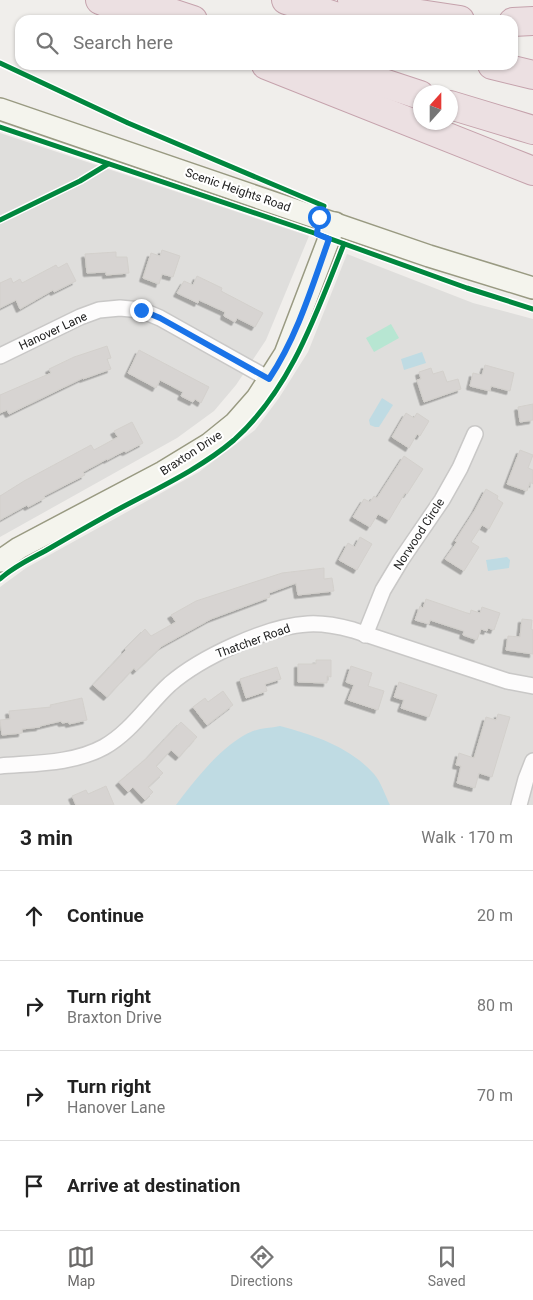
<!DOCTYPE html>
<meta charset="utf-8">
<style>
:root{--surface:#fff;--page:#f2f2f2;--text:#222;--muted:#767676;--line:#e0e0e0;--accent:#6a6968}
body{margin:0;font-family:Roboto,sans-serif;background:var(--page);color:var(--text)}
.compass{position:absolute;left:413px;top:85px;width:45px;height:45px;border-radius:50%;background:var(--surface);box-shadow:0 1px 4px #0004;rotate:21deg}
.stop{position:absolute;width:15px;height:15px;margin:-11px;border:4px solid #1a73e8;border-radius:50%;background:#fff}
.stop.end{background:#1a73e8;border-color:#fff;box-shadow:0 1px 5px #0008}
.list{margin:0;padding:0;list-style:none}
h2{display:flex;justify-content:space-between;align-items:center;height:65px;margin:0;padding:0 20px;font-size:21px}
h2 small{font-size:16px;font-weight:400;color:var(--muted)}
.list li{display:grid;grid-template-columns:32px 1fr auto;gap:15px;align-items:center;box-sizing:border-box;height:90px;padding:0 20px;border-top:1px solid var(--line)}
.list b{display:block;font-size:19px;white-space:nowrap}
.list p{margin:0;font-size:16px;white-space:nowrap;color:var(--muted)}
.list em{font-size:16px;font-style:normal;color:var(--muted)}
.icon{flex:none;width:28px;height:28px;fill:none;stroke:currentColor;stroke-width:2;stroke-linecap:round;stroke-linejoin:round}
.map{position:relative;flex:none;width:533px;height:805px;overflow:hidden}
.search{position:absolute;background:var(--surface);box-shadow:0 1px 4px #0004;left:15px;right:15px;top:15px;height:55px;display:flex;align-items:center;gap:12px;box-sizing:border-box;padding:0 18px;border-radius:15px;color:var(--muted);font-size:19px}
.sheet{height:425px;background:var(--surface)}
nav{display:flex;justify-content:space-around;align-items:center;box-sizing:border-box;height:70px;border-top:1px solid var(--line);background:var(--surface);font-size:14px;color:var(--muted)}
nav a{display:grid;justify-items:center;gap:2px}
nav .on{color:var(--accent)}
.map>svg:first-child{display:block}
</style>
<div class="map">
<svg width="533" height="805" viewBox="0 0 533 805">
<defs>
<filter id="shadow"><feDropShadow dx="-3.5" dy="3.5" stdDeviation="0" flood-color="#0004"/></filter>
</defs>
<rect width="100%" height="100%" fill="#f0eeeb"/>
<g fill="#dfdedc">
<path d="M0,133L309,236L266,340L236,385L214,411L177,438L0,537Z"/>
<path d="M347,254L473,303L533,319V805H0V587L26,568L199,472L255,430L279,398L308,352Z"/>
</g>
<path fill="#b7e6d2" d="M391,324L399,338L374,352L366,338Z"/>
<g fill="#bfdbe3">
<path d="M422,352L426,363L404,370L401,359Z"/>
<path d="M382,398L393,405L379,427H375L370,425L369,420Z"/>
<path d="M507,557L510,560L509,568L488,571L486,560Z"/>
<path d="M280,726C314,735 350,747 374,774C381,782 385,795 390,805H176C195,780 223,743 253,731C261,728 271,728 280,726Z"/>
</g>
<g fill="#d7d4d2" stroke="#d3d0cc" filter="url(#shadow)">
<path d="M162,250L180,256L173,277L162,274L159,284L143,278L151,253L160,256Z"/>
<path d="M116,252V257H127L129,273L106,275V272L87,273L85,254Z"/>
<path d="M67,263L76,281L54,292L53,290L20,309L16,300L0,308V283L11,278L13,283L20,279L22,283L56,265L58,268Z"/>
<path d="M197,276L222,288L221,291L263,313L255,327L237,318L235,322L224,316L225,312L199,300L198,303L177,293L184,281L193,285Z"/>
<path d="M107,346L111,358L107,359L111,369L83,379V378L9,414L7,410L0,413V395L51,373L49,369L74,357Z"/>
<path d="M139,350L209,387L201,403L195,399L193,402L181,396L183,392L160,380L156,388L128,373Z"/>
<path d="M485,365L514,373L510,391L491,386L490,391L470,386L473,373L482,375Z"/>
<path d="M431,368L433,374L443,371L447,382L458,379L461,389L424,402L417,380L421,379L419,372Z"/>
<path d="M533,404V420L520,422L518,407Z"/>
<path d="M406,413L414,418L417,413L429,421L420,436L417,434L409,448L392,437Z"/>
<path d="M132,422L143,443L126,452L124,451L107,460V459L83,472L85,475L44,496L45,498L28,507L27,505L0,520V496L24,481L91,445L94,450L118,437L114,431Z"/>
<path d="M520,450L533,455L528,468L533,470V484L530,482L527,491L507,484Z"/>
<path d="M404,456L423,469L407,494L405,493L389,520L378,514L370,527L353,517L364,499L370,502L374,496L377,498Z"/>
<path d="M486,489L498,496L497,499L503,503L489,529L482,525L471,542L479,547L464,571L445,559L457,542L455,541L475,510Z"/>
<path d="M360,537L372,544L357,570L339,560L348,543L355,547Z"/>
<path d="M324,568V579L332,578L334,591L298,595L296,583L269,593L270,597L211,619L162,646L136,671L134,668L107,697L93,685L126,650L125,649L145,629L151,636L176,622L171,615L196,601L282,573Z"/>
<path d="M426,599L470,614L471,610L480,613L482,607L500,613L494,630L488,628L487,631L481,629L477,640L463,635L464,631L430,620L429,624L415,620L420,606L423,608Z"/>
<path d="M522,619L532,620L531,629L533,630V654L506,650L508,636L520,637Z"/>
<path d="M316,660H331V677L327,676V683L298,682V664H316Z"/>
<path d="M351,666L372,673L368,686L384,691L378,710L348,700L354,685L346,682Z"/>
<path d="M277,667L281,679L265,684L267,691L246,698L240,679Z"/>
<path d="M399,682L437,695L429,717L401,708L404,700L394,697Z"/>
<path d="M223,691L233,705L207,725L193,707L205,698L208,702Z"/>
<path d="M82,698L87,720L69,724V722L62,723L61,721L40,726V727L22,729V733L2,735L0,720L10,719L9,711L51,707L50,705Z"/>
<path d="M498,714L510,717L492,777L479,773L475,788L457,783L461,766L456,765L459,753L474,758L486,717L496,720Z"/>
<path d="M181,722L197,737L179,757L171,750L156,766L163,773L148,787L153,792L145,800L133,787L128,792L119,782L148,757Z"/>
<path d="M106,786L114,805H76L72,796L86,790L88,794Z"/>
</g>
<g fill="none" stroke-linecap="round" stroke-linejoin="round">
<defs>
<g id="street">
<path d="M0,356L80,317L99,310L120,308L141,310L160,318L269,379"/>
<path d="M365,635L383,590L401,560L442,500L460,468L475,434"/>
<path d="M0,766C34,763 73,764 104,747C131,732 148,704 170,684C200,658 267,626 308,624C323,623 338,626 353,630L507,681L533,686"/>
<path d="M519,805L526,779L533,761"/>
</g>
<g id="secondary">
<path d="M0,109L429,256L533,288"/>
<path d="M0,561L19,548L163,472L209,444L235,423L257,398L285,354L335,223"/>
</g>
<g id="highway">
<path d="M100,0L147,19"/>
<path d="M132,0L193,20"/>
<path d="M286,0L347,20"/>
<path d="M352,0L386,9L460,20"/>
<path d="M513,22L533,21"/>
<path d="M266,65L533,171"/>
<path d="M329,65L420,95"/>
<path d="M492,65L533,75"/>
<path d="M450,105L533,130"/>
</g>
</defs>
<use href="#street" stroke="#c9c8c7" stroke-width="18"/>
<use href="#secondary" stroke="#999a82" stroke-width="24"/>
<use href="#highway" stroke="#c5a2ac" stroke-width="30"/>
<use href="#street" stroke="#fdfcfc" stroke-width="15"/>
<use href="#secondary" stroke="#f4f4ed" stroke-width="21"/>
<use href="#highway" stroke="#ece0e2" stroke-width="28"/>
<defs>
<g id="cycleway">
<path d="M0,63L128,123L324,206L319,217L317,234L0,127"/>
<path d="M0,220L80,181L108,164"/>
<path d="M317,234L467,288L533,309"/>
<path d="M0,579C13,567 30,559 45,551C69,537 93,523 117,510C156,489 200,469 234,440C291,389 316,314 344,244"/>
</g>
</defs>
<use href="#cycleway" stroke="#fff" stroke-width="8"/>
<use href="#cycleway" stroke="#00873e" stroke-width="5"/>
</g>
<g fill="none" stroke-linecap="round" stroke-linejoin="round">
<path stroke="#1a73e8" stroke-width="6" d="M141,310L160,318L269,379C297,337 312,287 329,239L317,234L319,217"/>
</g>
<g text-anchor="middle" dominant-baseline="central" stroke-width="4.5" stroke-linejoin="round" paint-order="stroke">
<g font-size="12" fill="#222" stroke="#fff">
<text transform="translate(238 190) rotate(19)">Scenic Heights Road</text>
<text transform="translate(53 331) rotate(-25)">Hanover Lane</text>
<text transform="translate(191 453) rotate(-33)">Braxton Drive</text>
<text transform="translate(419 534) rotate(-57)">Norwood Circle</text>
<text transform="translate(253 641) rotate(-20)">Thatcher Road</text>
</g>
</g>
</svg>
<svg class="compass" viewBox="-18 -18 36 36"><path d="M0-13l5 13h-10z" fill="#e53935"/><path d="M0 13l5-13h-10z" fill="#767676"/></svg>
<div class="stop" style="left:319px;top:217px"></div>
<div class="stop end" style="left:141px;top:310px"></div>
<div class="search"><svg class="icon" aria-label="search" viewBox="0 0 24 24"><circle cx="10" cy="10" r="6"/><path d="M15 15l6 6"/></svg>Search here</div>
</div>
<section class="sheet">
<h2>3 min<small>Walk · 170 m</small></h2>
<ul class="list">
<li><svg class="icon" aria-label="ahead" viewBox="0 0 24 24"><path d="M12 20V5M6 11l6-6 6 6"/></svg><div><b>Continue</b></div><em>20 m</em></li>
<li><svg class="icon" aria-label="right" viewBox="0 0 24 24"><path d="M7 20v-9h11M14 6l5 5-5 5"/></svg><div><b>Turn right</b><p>Braxton Drive</p></div><em>80 m</em></li>
<li><svg class="icon" aria-label="right" viewBox="0 0 24 24"><path d="M7 20v-9h11M14 6l5 5-5 5"/></svg><div><b>Turn right</b><p>Hanover Lane</p></div><em>70 m</em></li>
<li><svg class="icon" aria-label="arrive" viewBox="0 0 24 24"><path d="M6 21V4h12l-3 4 3 4H6"/></svg><div><b>Arrive at destination</b></div></li>
</ul>
</section>
<nav>
<a class="on"><svg class="icon" aria-label="map" viewBox="0 0 24 24"><path d="M3 6l6-2 6 2 6-2v14l-6 2-6-2-6 2zM9 4v14M15 6v14"/></svg>Map</a>
<a><svg class="icon" aria-label="directions" viewBox="0 0 24 24"><path d="M12 3l9 9-9 9-9-9zM9 14v-3h6M13 9l2 2-2 2"/></svg>Directions</a>
<a><svg class="icon" aria-label="saved" viewBox="0 0 24 24"><path d="M7 4h10v16l-5-4-5 4z"/></svg>Saved</a>
</nav>
